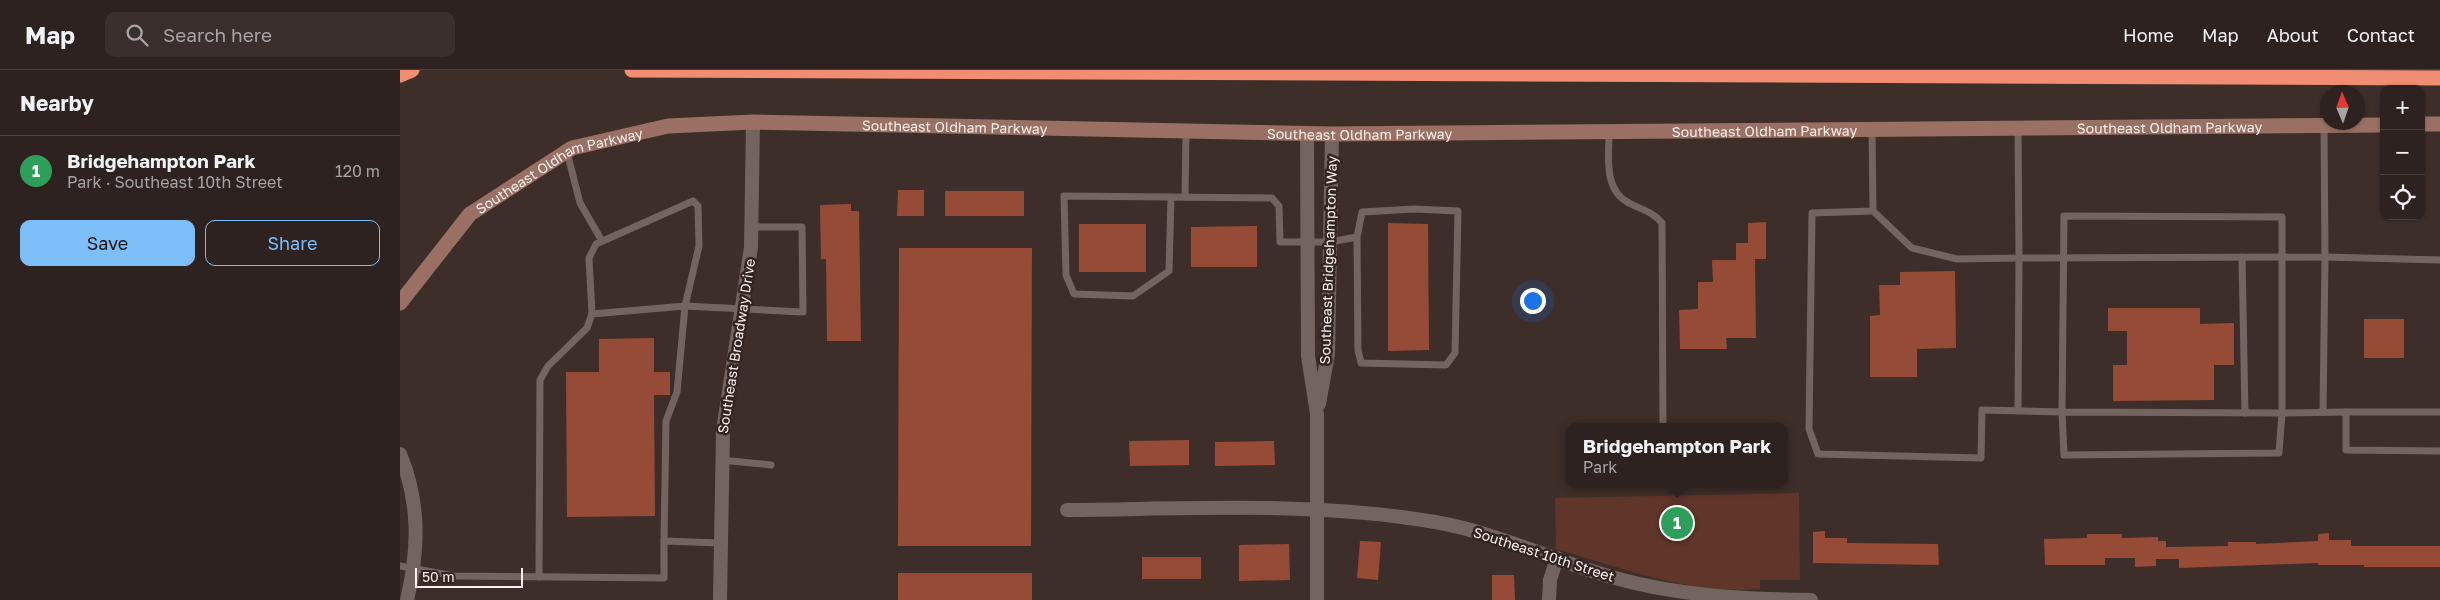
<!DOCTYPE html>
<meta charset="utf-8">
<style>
:root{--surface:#2e2220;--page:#3a2f2d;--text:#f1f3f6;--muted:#a7a4a5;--line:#493f3e;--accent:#7bbef8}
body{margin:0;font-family:"Golos Text",sans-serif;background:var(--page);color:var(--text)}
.controls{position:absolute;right:15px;top:15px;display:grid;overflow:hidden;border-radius:10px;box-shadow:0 1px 4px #0004}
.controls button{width:45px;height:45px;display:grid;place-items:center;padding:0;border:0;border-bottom:1px solid var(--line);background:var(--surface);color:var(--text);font:25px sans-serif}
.compass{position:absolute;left:1920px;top:15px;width:45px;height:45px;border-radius:50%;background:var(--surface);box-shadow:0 1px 4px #0004;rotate:358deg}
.scale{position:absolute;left:15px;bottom:12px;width:108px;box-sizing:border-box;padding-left:5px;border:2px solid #f9efec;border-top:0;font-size:14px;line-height:18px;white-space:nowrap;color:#f9efec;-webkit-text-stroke:4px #322420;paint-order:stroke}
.you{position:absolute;left:1132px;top:230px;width:18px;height:18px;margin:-12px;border:4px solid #fff;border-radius:50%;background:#1a73e8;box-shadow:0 0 0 8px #1a73e833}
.badge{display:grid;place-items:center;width:32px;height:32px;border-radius:50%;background:var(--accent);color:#fff;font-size:16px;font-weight:700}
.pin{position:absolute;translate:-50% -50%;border:2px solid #fff;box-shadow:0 1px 5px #0006}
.popup{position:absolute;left:1166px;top:353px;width:222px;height:65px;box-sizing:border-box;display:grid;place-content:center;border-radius:10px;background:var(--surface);filter:drop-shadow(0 1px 4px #0005);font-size:16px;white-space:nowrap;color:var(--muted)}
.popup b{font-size:19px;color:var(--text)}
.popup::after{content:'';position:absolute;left:50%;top:100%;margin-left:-10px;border:10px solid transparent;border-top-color:var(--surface)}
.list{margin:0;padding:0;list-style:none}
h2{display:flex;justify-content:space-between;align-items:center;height:65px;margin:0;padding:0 20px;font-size:21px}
h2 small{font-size:16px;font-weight:400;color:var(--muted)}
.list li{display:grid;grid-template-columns:32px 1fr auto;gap:15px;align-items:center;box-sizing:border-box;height:70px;padding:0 20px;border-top:1px solid var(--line)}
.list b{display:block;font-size:19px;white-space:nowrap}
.list p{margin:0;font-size:16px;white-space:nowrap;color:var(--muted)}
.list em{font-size:16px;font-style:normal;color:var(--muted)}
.actions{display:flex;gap:10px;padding:15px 20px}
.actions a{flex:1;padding:11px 0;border:1px solid var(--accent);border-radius:10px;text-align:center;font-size:18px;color:var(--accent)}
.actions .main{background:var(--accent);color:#111}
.icon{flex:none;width:28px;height:28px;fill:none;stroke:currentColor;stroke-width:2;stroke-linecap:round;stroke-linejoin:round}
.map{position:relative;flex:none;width:2040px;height:530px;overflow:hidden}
header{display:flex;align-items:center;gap:30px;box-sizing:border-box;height:70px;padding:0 25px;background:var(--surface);border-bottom:1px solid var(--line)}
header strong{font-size:24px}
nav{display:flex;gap:28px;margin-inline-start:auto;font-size:18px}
.search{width:350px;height:45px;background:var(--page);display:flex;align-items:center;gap:12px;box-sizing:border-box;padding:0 18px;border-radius:10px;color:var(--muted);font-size:19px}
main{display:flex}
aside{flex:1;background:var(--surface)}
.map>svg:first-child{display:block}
</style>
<header>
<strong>Map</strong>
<div class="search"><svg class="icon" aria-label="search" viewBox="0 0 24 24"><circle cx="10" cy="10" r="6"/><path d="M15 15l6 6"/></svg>Search here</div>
<nav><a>Home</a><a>Map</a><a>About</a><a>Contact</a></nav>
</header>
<main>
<aside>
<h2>Nearby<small></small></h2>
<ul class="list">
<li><span class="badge" style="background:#2e9e5b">1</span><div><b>Bridgehampton Park</b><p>Park · Southeast 10th Street</p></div><em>120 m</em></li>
</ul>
<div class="actions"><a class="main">Save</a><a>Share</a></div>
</aside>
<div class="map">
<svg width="2040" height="530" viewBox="0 0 2040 530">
<rect width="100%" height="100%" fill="#3d2e2a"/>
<path fill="#60352a" d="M1399,423L1400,510H1360V519C1289,525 1223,498 1156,479L1155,428Z"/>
<g fill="#964b37">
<path d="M498,120H524V146H497Z"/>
<rect x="545" y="121" width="79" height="25"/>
<path d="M451,134V141H459L461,271H427L426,189H421L420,135Z"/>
<path d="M1366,152V189H1355L1356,268H1326L1327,279H1280L1279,240L1298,239V212H1313L1312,190H1336V173H1348V153Z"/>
<path d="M988,153L1028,154L1029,280L988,281Z"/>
<rect x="679" y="154" width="67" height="48"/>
<path d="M857,156V197H791V157Z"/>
<path d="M499,178H632L631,476H498Z"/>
<path d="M1555,201L1556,278L1517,279V307H1470V246L1480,245L1479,215H1500V202Z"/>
<path d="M1708,238H1800V254L1834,253V295H1814V330L1713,331V295H1727V261H1708Z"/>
<rect x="1964" y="249" width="40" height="39"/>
<path d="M254,268V302H270V325H254L255,446L167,447L166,302H199V269Z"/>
<path d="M789,370V395L730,396L729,371Z"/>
<path d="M874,371L875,395L815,396V372Z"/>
<path d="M1425,461V468H1447V473L1538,474L1539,495L1413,493V462Z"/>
<path d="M1929,463V470H1951V476H2040V497H1964V495H1918V493L1779,498V489H1756V496L1735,497V488H1705V495H1645L1644,469L1687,468V464H1722V468L1758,467V471H1766V477L1828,476V472H1856V474L1918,471V464Z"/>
<path d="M960,471L981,472L978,510L957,508Z"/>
<path d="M889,474L890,510L839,511V475Z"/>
<rect x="742" y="487" width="59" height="22"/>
<rect x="498" y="503" width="134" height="27"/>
<path d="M1092,505H1114L1115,530H1092Z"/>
</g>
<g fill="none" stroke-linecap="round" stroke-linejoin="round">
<g stroke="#74645f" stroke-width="7">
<path d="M1472,59L1473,141L1412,143L1409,359L1418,384L1581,388L1582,340L1662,342L1664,146L1882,147V343L1662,342L1664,385L1879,383L1882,343L1946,342"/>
<path d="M1209,62C1209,86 1203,120 1229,133C1242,140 1252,141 1262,153L1263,357"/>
<path d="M167,82L180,133L202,171"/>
<path d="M771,127L769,201L733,226L674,224L666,205L664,126L872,128L879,136L880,172H930L957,167L962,142L1014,139L1058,141L1055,283L1046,295L961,293L958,280L957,167"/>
<path d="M785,127L786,61"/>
<path d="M293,131L298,136L299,176L285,236L192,244L189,188L196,174Z"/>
<path d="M1473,141L1512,178L1557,189L1619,188L1618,58"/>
<path d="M1842,187L1845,343"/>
<path d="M1618,341L1619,188L1925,187L1924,55"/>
<path d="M1923,342L1925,187L2040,190"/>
<path d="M2040,342H1946V380L2040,381"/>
<path d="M321,390L371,395"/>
<path d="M264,471L266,351L277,322L285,236L403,242L402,157H352"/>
<path d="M0,496L54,506L264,508V471L320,473"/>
<path d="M139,507L140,310L148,296L187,258L192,244"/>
</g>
<g stroke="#74645f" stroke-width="14">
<path d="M907,64L908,286L917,344V530"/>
<path d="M919,334L928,284L932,64"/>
<path d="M0,384C20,432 19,480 7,530"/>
<path d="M667,440C789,439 914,431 1035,452C1098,463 1154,491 1215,508C1280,526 1344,529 1411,530"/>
<path d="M320,530L323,361L351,177L353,52"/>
<path d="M1149,530L1150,510L1157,488"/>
</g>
<g stroke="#9a7065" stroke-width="15">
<path d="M2021,54H2040"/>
<path id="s1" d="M0,233L70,144L172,78L268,56L353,52L932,64L1984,55"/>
</g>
<g stroke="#f18d73" stroke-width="15">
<path d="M232,0L2040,8"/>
<path d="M0,5L12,0"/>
</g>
</g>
<g text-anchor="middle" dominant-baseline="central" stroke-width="5" stroke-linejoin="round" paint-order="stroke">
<g font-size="14" fill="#f9efec" stroke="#322420">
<text stroke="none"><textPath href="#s1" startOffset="620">Southeast Oldham Parkway</textPath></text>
<text stroke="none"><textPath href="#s1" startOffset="1835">Southeast Oldham Parkway</textPath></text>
<text stroke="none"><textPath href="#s1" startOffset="1430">Southeast Oldham Parkway</textPath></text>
<text stroke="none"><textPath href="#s1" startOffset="1025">Southeast Oldham Parkway</textPath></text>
<text stroke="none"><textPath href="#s1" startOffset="214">Southeast Oldham Parkway</textPath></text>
<text transform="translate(928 190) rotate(-88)">Southeast Bridgehampton Way</text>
<text transform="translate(336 276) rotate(-81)">Southeast Broadway Drive</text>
<text transform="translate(1144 484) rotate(18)">Southeast 10th Street</text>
</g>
</g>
</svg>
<div class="controls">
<button>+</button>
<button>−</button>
<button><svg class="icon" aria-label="locate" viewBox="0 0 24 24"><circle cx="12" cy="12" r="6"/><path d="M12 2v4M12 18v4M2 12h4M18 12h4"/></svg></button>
</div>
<svg class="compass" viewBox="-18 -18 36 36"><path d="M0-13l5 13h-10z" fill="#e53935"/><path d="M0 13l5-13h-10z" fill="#a7a4a5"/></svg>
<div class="scale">50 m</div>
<div class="you"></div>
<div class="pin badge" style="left:1277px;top:453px;background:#2e9e5b">1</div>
<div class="popup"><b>Bridgehampton Park</b>Park</div>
</div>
</main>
